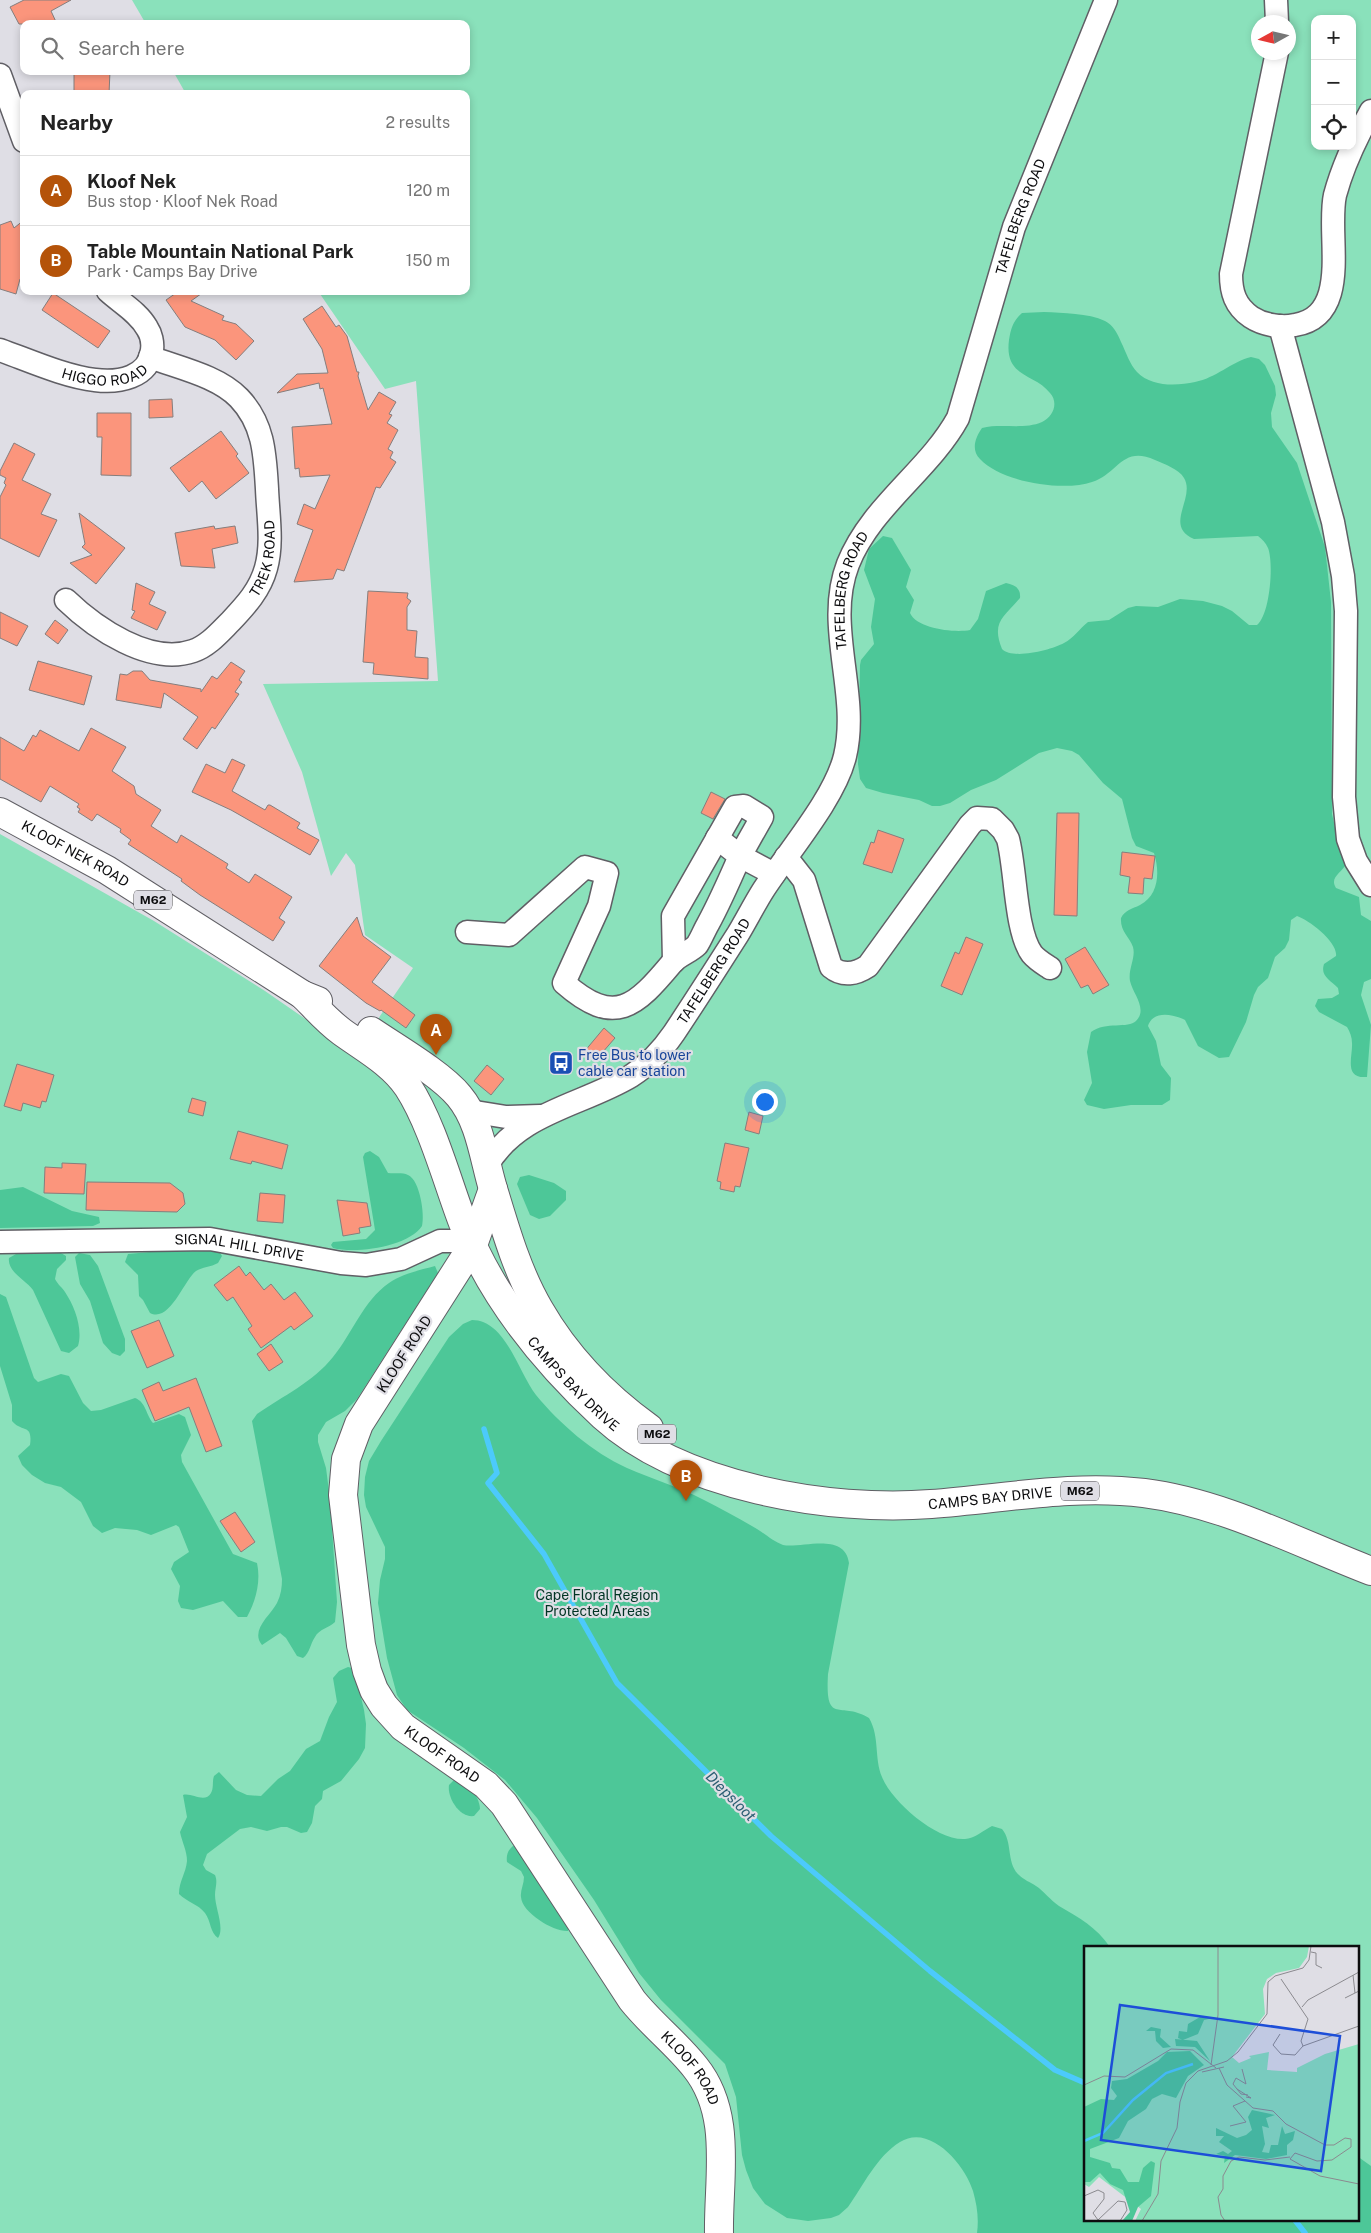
<!DOCTYPE html>
<meta charset="utf-8">
<style>
:root{--surface:#fff;--page:#f2f2f2;--text:#222;--muted:#767676;--line:#e0e0e0;--accent:#b45309}
body{margin:0;font-family:"Public Sans",sans-serif;background:var(--page);color:var(--text)}
.controls{position:absolute;right:15px;top:15px;display:grid;overflow:hidden;border-radius:10px;box-shadow:0 2px 8px #0003}
.controls button{width:45px;height:45px;display:grid;place-items:center;padding:0;border:0;border-bottom:1px solid var(--line);background:var(--surface);color:var(--text);font:25px sans-serif}
.compass{position:absolute;left:1251px;top:15px;width:45px;height:45px;border-radius:50%;background:var(--surface);box-shadow:0 2px 8px #0003;rotate:262deg}
.you{position:absolute;left:764px;top:1101px;width:18px;height:18px;margin:-12px;border:4px solid #fff;border-radius:50%;background:#1a73e8;box-shadow:0 0 0 8px #1a73e833}
.badge{display:grid;place-items:center;width:32px;height:32px;border-radius:50%;background:var(--accent);color:#fff;font-size:16px;font-weight:700}
.pin{position:absolute;translate:-50% -41px;filter:drop-shadow(0 1px 2px #0008)}
.pin::after{content:'';position:absolute;top:26px;width:18px;height:15px;background:inherit;clip-path:polygon(0 0,100% 0,50% 100%)}
.list{margin:0;padding:0;list-style:none}
h2{display:flex;justify-content:space-between;align-items:center;height:65px;margin:0;padding:0 20px;font-size:21px}
h2 small{font-size:16px;font-weight:400;color:var(--muted)}
.list li{display:grid;grid-template-columns:32px 1fr auto;gap:15px;align-items:center;box-sizing:border-box;height:70px;padding:0 20px;border-top:1px solid var(--line)}
.list b{display:block;font-size:19px;white-space:nowrap}
.list p{margin:0;font-size:16px;white-space:nowrap;color:var(--muted)}
.list em{font-size:16px;font-style:normal;color:var(--muted)}
.icon{flex:none;width:28px;height:28px;fill:none;stroke:currentColor;stroke-width:2;stroke-linecap:round;stroke-linejoin:round}
.map{position:relative;flex:none;width:1371px;height:2233px;overflow:hidden}
.search{position:absolute;background:var(--surface);box-shadow:0 2px 8px #0003;left:20px;top:20px;width:450px;height:55px;display:flex;align-items:center;gap:12px;box-sizing:border-box;padding:0 18px;border-radius:10px;color:var(--muted);font-size:19px}
.panel{position:absolute;background:var(--surface);box-shadow:0 2px 8px #0003;left:20px;top:90px;width:450px;height:205px;border-radius:10px}
.map>svg:first-child{display:block}
</style>
<div class="map">
<svg width="1371" height="2233" viewBox="0 0 1371 2233">
<rect width="100%" height="100%" fill="#dfdee5"/>
<path fill="#8ae1bb" fill-rule="evenodd" d="M132,0H1371V2233H0V834L154,921L265,991L359,1056L380,1016L413,968L365,935L355,865L346,853L331,876L302,772L263,684L438,681L416,381L385,389L318,291H466V94H186L173,71H466V24H146ZM1315,19H1352V146H1315ZM1258,22H1288V52H1258ZM1085,1947H1357V2219H1085Z"/>
<g fill="#4dc798">
<path d="M1044,312C1063,313 1088,313 1105,321C1113,325 1118,334 1121,342C1126,352 1130,365 1137,372C1151,387 1177,386 1195,382C1216,378 1231,362 1251,357L1259,359L1265,365L1275,386L1276,395L1271,413L1272,427L1297,463L1325,547L1331,602L1332,814L1338,841L1346,864C1342,873 1329,877 1336,888L1359,897L1361,915L1371,921V979L1364,982L1361,995L1371,1025L1367,1077C1343,1079 1353,1056 1352,1043C1352,1037 1350,1032 1347,1027L1319,1012L1315,1006L1318,999L1332,998L1339,994L1338,988C1330,980 1320,976 1324,964L1336,956C1338,942 1309,920 1297,916L1291,920L1289,940L1285,948L1275,957L1268,978L1258,987L1254,995L1246,1022L1229,1057L1219,1058L1198,1046L1185,1020C1173,1014 1153,1010 1148,1026L1156,1041L1161,1065L1171,1078L1170,1100L1162,1105H1131L1104,1109L1087,1105L1084,1100L1092,1083L1087,1052L1091,1032C1106,1021 1128,1029 1136,1021C1148,1009 1133,994 1130,981C1128,969 1136,958 1133,947C1129,936 1120,931 1121,918C1125,910 1132,909 1140,905C1159,895 1160,872 1154,853L1136,846L1132,838L1122,799L1103,783L1079,755L1072,751L1057,748L1039,753L996,780L971,790L950,803L940,806H932L919,800L883,793L866,788L860,779L858,764L860,665L861,660L874,644L871,627L875,599L864,570L869,549L883,536L892,538L911,570L906,587L914,600L910,613C917,629 955,633 970,630L978,619L986,591L1006,583C1015,585 1021,588 1020,598C1004,617 991,622 1002,649C1013,660 1051,650 1064,643C1074,638 1079,629 1088,622L1109,620L1128,608L1136,606L1158,607L1180,599L1203,601L1222,606L1232,611L1249,625H1257C1270,615 1274,563 1268,548C1266,543 1262,539 1258,536L1194,539C1163,526 1196,498 1184,478C1179,469 1164,464 1155,460C1122,445 1118,474 1092,482C1063,492 1001,482 980,459C971,450 975,438 982,428C1001,423 1024,430 1042,422C1053,417 1059,403 1050,393C1035,373 1004,378 1009,340C1011,328 1013,321 1022,313Z"/>
<path d="M370,1151L379,1157L388,1173C395,1174 402,1172 408,1175C420,1180 425,1215 422,1226C408,1247 356,1254 333,1248L331,1245L333,1242L366,1239L375,1230L363,1157L365,1153Z"/>
<path d="M529,1175L554,1183L566,1191V1200L550,1216L539,1219L530,1215L517,1184L520,1177Z"/>
<path d="M23,1187L72,1211L99,1217L100,1223L93,1226L0,1228V1190Z"/>
<path d="M214,1251L220,1253L222,1256L218,1263C211,1267 202,1267 196,1271C184,1280 170,1323 150,1313L143,1300L139,1296L138,1275L125,1262L128,1254L150,1252Z"/>
<path d="M61,1253L66,1256V1260L57,1269L55,1279C58,1285 62,1287 65,1292C75,1307 83,1329 78,1346L69,1353L61,1351L33,1290C26,1280 7,1272 9,1258L16,1254Z"/>
<path d="M79,1253L90,1255L98,1266L125,1339V1351L120,1356L112,1353L103,1343L90,1301L80,1284L75,1257Z"/>
<path d="M435,1266L438,1273L357,1399L345,1411L326,1422L318,1435V1442L326,1468L330,1499L337,1602L335,1622C329,1628 319,1629 315,1637C310,1644 310,1653 303,1658L297,1656L286,1638L280,1633L262,1645C250,1630 270,1616 277,1603C281,1595 282,1587 282,1579L252,1421L257,1414C283,1396 313,1382 333,1357C352,1334 363,1301 389,1283C402,1274 420,1270 435,1266Z"/>
<path d="M0,1294L6,1297L34,1378L38,1382L61,1374L69,1376L83,1403L91,1411L101,1410L135,1398C146,1402 146,1415 153,1423L179,1414L185,1417L191,1435L181,1455L182,1462L233,1554L257,1563C261,1581 256,1601 247,1617H238L223,1601L193,1610L181,1608L178,1601L180,1586L171,1569L174,1562L189,1552L179,1527L176,1525L151,1535L137,1530L115,1528L102,1533L93,1526L81,1502L61,1487L45,1483L32,1475L22,1465L18,1456L30,1445C33,1423 22,1433 12,1421V1405L0,1366Z"/>
<path d="M472,1320C506,1320 519,1374 536,1395C560,1424 592,1452 627,1468C652,1479 679,1487 704,1500C722,1509 740,1519 757,1529C765,1534 774,1542 783,1545C800,1549 845,1531 849,1563L828,1674C825,1727 840,1700 869,1718C880,1737 874,1758 882,1777C892,1802 937,1841 965,1839C974,1839 984,1830 992,1826L1002,1829C1013,1842 1006,1863 1019,1875C1024,1880 1030,1882 1036,1886C1044,1891 1050,1900 1059,1906C1080,1918 1096,1927 1110,1947H1085V2219H1357V2156L1371,2166V2233H977C979,2219 977,2205 973,2191C965,2165 930,2123 900,2142C877,2156 863,2186 848,2207L839,2215L831,2218L808,2221L787,2218L765,2204L753,2188L746,2170L742,2155L736,2097L725,2064L661,2000L639,1973L594,1900L537,1818L505,1780L464,1748L407,1710L397,1695L387,1658L378,1603L380,1580L385,1559V1547L366,1507L364,1495L365,1477L369,1461L381,1441L449,1337L463,1324Z"/>
<path d="M348,1667L352,1668L356,1676L364,1710L366,1724L365,1748L359,1759L341,1781L323,1791L322,1799L315,1806L312,1823L307,1832L301,1833L287,1827H281L267,1831L251,1827L240,1829L207,1854L203,1865L206,1870L215,1875C218,1882 215,1888 215,1895C215,1908 225,1928 218,1938C210,1933 211,1921 205,1913C198,1904 187,1902 179,1894C179,1881 186,1873 187,1861C187,1851 182,1842 180,1832L187,1817L183,1795C191,1792 205,1804 211,1793C214,1788 212,1781 214,1776L219,1772L236,1790L247,1795L261,1796L278,1779L290,1771L306,1749L320,1741L329,1717L337,1702L333,1678L339,1671Z"/>
<path d="M455,1779C467,1786 479,1793 480,1809L474,1816C459,1818 447,1797 449,1785Z"/>
<path d="M513,1846H516L568,1924V1931C554,1932 522,1913 521,1897C520,1891 524,1884 524,1877L521,1871L507,1862C506,1855 508,1850 513,1846Z"/>
</g>
<g fill="none" stroke-linecap="round" stroke-linejoin="round">
<g stroke="#4ccafb" stroke-width="5.5">
<path d="M484,1429L497,1473L488,1483L544,1554L617,1683L771,1836L930,1971L1055,2070L1085,2083"/>
<path d="M1294,2219L1305,2233"/>
</g>
</g>
<g fill="#fb957c" stroke="#857e7d">
<path d="M24,0H71L51,11L57,24H19L10,7Z"/>
<path d="M74,71H110L109,94H74Z"/>
<path d="M24,220V283L20,279L16,294L0,289V225L11,221L14,228Z"/>
<path d="M179,291H205L191,301L224,316L222,320L236,324L254,341L236,360L215,340L185,327L166,300Z"/>
<path d="M53,293L110,331L98,348L42,310Z"/>
<path d="M322,306L336,327L339,325L347,336L357,372H359L358,376L368,410L379,392L396,402L389,414L392,415L387,423L398,430L388,449L393,452L390,458L396,462L380,488L376,487L344,571L337,569L333,579L294,582L313,530L297,524L304,504L315,509L330,475L300,477L299,468L295,469L292,427L332,424L323,388L320,389L319,383L277,393L297,374L328,373L322,349L303,319Z"/>
<path d="M172,399L173,417L149,418V400Z"/>
<path d="M97,413H131V476L101,475L102,437H97Z"/>
<path d="M221,431L238,454L236,456L249,473L216,499L202,481L189,492L170,468Z"/>
<path d="M14,443L35,454L22,480L51,494L41,514L57,520L39,557L0,538V497L6,485L4,483L6,478L0,475V471Z"/>
<path d="M79,513L125,548L96,584L70,563L92,555L82,547L85,544Z"/>
<path d="M214,526L215,529L235,526L238,543L212,549L215,568L181,566L175,533Z"/>
<path d="M136,583L155,592L149,604L166,612L157,630L131,618L135,611L132,610Z"/>
<path d="M368,591L408,593L407,598L411,601L407,607V630L417,631L415,657L428,658V679L373,674L374,663L363,662Z"/>
<path d="M0,612L28,626L17,646L0,638Z"/>
<path d="M55,620L68,630L58,644L45,634Z"/>
<path d="M38,661L92,676L84,705L29,690Z"/>
<path d="M231,662L245,671L239,680L242,682L235,692L239,694L215,729L212,727L197,749L183,739L198,717L164,693L161,708L116,700L120,674L127,675L133,671H142L150,680L201,689V692L212,676L217,679Z"/>
<path d="M91,728L126,747L112,771L134,786L136,794L161,810L151,826L177,843L181,835L228,864L226,868L249,883L255,874L292,897L279,918L285,922L273,941L200,895L181,881L182,879L128,844L131,840L120,832L121,829L97,814L92,821L78,812L80,809L77,807L79,804L50,786L41,802L0,779V737L24,751L33,735L36,737L40,730L79,751Z"/>
<path d="M232,759L245,765L232,791L265,810L268,805H270L300,823L297,828L319,840L310,855L231,810L192,792L206,764L225,773Z"/>
<path d="M711,792L725,799L713,819L701,813Z"/>
<path d="M1057,813H1079L1077,916L1054,915Z"/>
<path d="M878,830L904,839L892,873L863,864L871,842L874,843Z"/>
<path d="M1122,852L1155,856L1152,879L1144,878L1143,894L1128,893L1130,877L1120,875Z"/>
<path d="M357,917L363,936L391,957L372,982L415,1015L406,1028L381,1010L380,1011L366,1003L319,966Z"/>
<path d="M966,937L983,944L962,995L941,986L955,952L959,954Z"/>
<path d="M1085,947L1109,985L1093,994L1088,985L1081,988L1065,959Z"/>
<path d="M604,1028L615,1038L595,1061L584,1052Z"/>
<path d="M17,1064L54,1075L46,1102L42,1101L40,1108L23,1103L21,1111L4,1106Z"/>
<path d="M487,1065L504,1079L491,1095L474,1081Z"/>
<path d="M192,1098L206,1102L203,1116L188,1112Z"/>
<path d="M749,1112L763,1116L759,1134L745,1130Z"/>
<path d="M238,1131L288,1145L282,1169L252,1161L251,1164L230,1159Z"/>
<path d="M725,1143L749,1148L740,1187L735,1186L734,1192L720,1189L721,1182L717,1181Z"/>
<path d="M62,1163L86,1164L84,1194L44,1193L45,1167L62,1168Z"/>
<path d="M87,1182L170,1183L183,1193L185,1204L177,1212L86,1210Z"/>
<path d="M260,1193L285,1195L283,1223L257,1221Z"/>
<path d="M337,1200L367,1203L371,1226L359,1228L360,1233L343,1236Z"/>
<path d="M239,1266L246,1276L250,1272L264,1290L271,1284L284,1300L295,1292L313,1316L294,1330L291,1326L261,1348L248,1329L252,1326L233,1297L227,1301L214,1285Z"/>
<path d="M159,1320L174,1356L147,1368L131,1331Z"/>
<path d="M271,1344L283,1362L269,1371L257,1354Z"/>
<path d="M196,1378L222,1446L206,1452L189,1407L155,1421L142,1390L159,1382L163,1391Z"/>
<path d="M235,1512L255,1542L241,1552L220,1521Z"/>
</g>
<g fill="none" stroke-linecap="round" stroke-linejoin="round">
<defs>
<g id="minor">
<path d="M1276,0L1277,22"/>
<path d="M1277,52L1231,274C1231,292 1235,306 1251,317C1263,325 1281,328 1295,325C1353,315 1326,235 1335,195C1343,165 1356,138 1371,111"/>
<path d="M0,75L24,141"/>
<path d="M1280,326L1333,522L1343,576L1346,611L1344,797L1348,839L1356,861L1371,885"/>
<path id="s1" d="M0,350C28,360 66,377 95,380C118,383 149,378 152,350C153,343 151,334 147,328C138,312 121,303 108,291"/>
<path id="s2" d="M66,600C95,628 150,666 193,651C208,646 219,633 231,621C246,605 260,590 266,568C273,543 268,515 267,489C265,455 264,424 239,398C218,376 179,368 150,357"/>
<path d="M786,857L804,880L831,967C843,977 856,974 868,966L970,825L977,818L992,819L1003,830L1008,839C1016,869 1015,931 1032,954C1037,960 1044,964 1050,968"/>
<path d="M467,932L509,935L585,867L607,873L599,906L564,983C615,1028 636,1006 672,963C679,955 690,952 697,945C701,939 704,931 708,924C720,902 730,879 740,856L717,838"/>
<path d="M674,961L673,916L735,807L744,806L762,817L740,856L774,874"/>
<path d="M469,1111L506,1117L540,1116"/>
<path id="s3" d="M486,1167C517,1112 581,1106 631,1076C647,1066 663,1049 674,1033C696,1000 717,967 738,934C747,919 755,903 764,889C788,852 835,798 845,756C860,693 824,626 848,564C871,506 929,471 958,418L1014,227L1106,0"/>
<path id="s4" d="M0,1242L210,1239L341,1263L366,1265L401,1259L440,1241H456L473,1245"/>
</g>
<g id="major">
<path id="s5" d="M0,812L107,870L303,995L318,1001"/>
<path id="s6" d="M303,995C315,1007 327,1021 342,1032C364,1048 392,1063 408,1087C432,1124 447,1181 463,1223C492,1298 545,1362 603,1416C681,1487 829,1512 931,1504C1002,1499 1072,1484 1144,1493C1223,1503 1298,1543 1371,1571"/>
<path d="M371,1031C396,1048 441,1074 459,1096C481,1122 484,1161 494,1192C506,1232 518,1273 539,1309C566,1356 606,1397 649,1428"/>
<path id="s7" d="M493,1189L473,1245L359,1424L346,1459L343,1495L361,1645L367,1671L374,1690L384,1706L403,1727L486,1785L504,1804L632,2000C651,2024 676,2043 695,2067C733,2114 718,2177 719,2233"/>
</g>
</defs>
<use href="#minor" stroke="#605f65" stroke-width="25"/>
<use href="#major" stroke="#605f65" stroke-width="30"/>
<use href="#minor" stroke="#fff" stroke-width="22"/>
<use href="#major" stroke="#fff" stroke-width="28"/>
</g>
<defs>
<symbol id="bus-square" viewBox="-11 -11 22 22"><rect x="-9" y="-9" width="18" height="18" rx="4" fill="#1a4fb4" stroke="#dfdee5"/><path d="M-5-6H5V4H4V6H2V4H-2V6H-4V4H-5ZM-3.5-4V0h7V-4ZM-3.5 1.2v1.5H-2V1.2ZM2 1.2v1.5H3.5V1.2Z" fill="#fff"/></symbol>
</defs>
<g fill-rule="evenodd">
<use href="#bus-square" x="547" y="1049" width="28" height="28"/>
</g>
<g text-anchor="middle" dominant-baseline="central" stroke-width="4.5" stroke-linejoin="round" paint-order="stroke">
<g fill="#dfdee5" stroke="#4c4c4f" stroke-width="1">
<rect x="134" y="890.5" width="38" height="19" rx="4"/>
<rect x="638" y="1424.5" width="38" height="19" rx="4"/>
<rect x="1061" y="1481.5" width="38" height="19" rx="4"/>
</g>
<g font-size="12" font-weight="bold" fill="#0d0d0f">
<text x="153" y="900">M62</text>
<text x="657" y="1434">M62</text>
<text x="1080" y="1491">M62</text>
</g>
<g font-size="14" fill="#0d0d0f" stroke="#dfdee5">
<text stroke="none"><textPath href="#s3" startOffset="1150">TAFELBERG ROAD</textPath></text>
<text stroke="none"><textPath href="#s1" startOffset="110">HIGGO ROAD</textPath></text>
<text stroke="none"><textPath href="#s2" startOffset="265">TREK ROAD</textPath></text>
<text stroke="none"><textPath href="#s3" startOffset="730">TAFELBERG ROAD</textPath></text>
<text stroke="none"><textPath href="#s5" startOffset="86">KLOOF NEK ROAD</textPath></text>
<text stroke="none"><textPath href="#s3" startOffset="309">TAFELBERG ROAD</textPath></text>
<text stroke="none"><textPath href="#s4" startOffset="240">SIGNAL HILL DRIVE</textPath></text>
<text transform="translate(404 1354) rotate(-57)">KLOOF ROAD</text>
<text stroke="none"><textPath href="#s6" startOffset="484">CAMPS BAY DRIVE</textPath></text>
<text stroke="none"><textPath href="#s6" startOffset="935">CAMPS BAY DRIVE</textPath></text>
<text stroke="none"><textPath href="#s7" startOffset="638">KLOOF ROAD</textPath></text>
<text stroke="none"><textPath href="#s7" startOffset="1042">KLOOF ROAD</textPath></text>
</g>
<g font-size="14" fill="#164399" stroke="#dfdee5" text-anchor="start">
<text x="578" y="1055">Free Bus to lower<tspan x="578" dy="16">cable car station</tspan></text>
</g>
<g font-size="14" fill="#003423" stroke="#dfdee5">
<text x="597" y="1595">Cape Floral Region<tspan x="597" dy="16">Protected Areas</tspan></text>
</g>
<g font-size="15" font-style="italic" fill="#2c5e73" stroke="#dfdee5">
<text transform="translate(731 1796) rotate(45)">Diepsloot</text>
</g>
</g>
<g transform="translate(1084 1946)">
<rect width="275" height="275" fill="#dfdee5"/>
<path d="M225,0L223,11L215,22L192,27L183,33L179,43L181,68L148,111L155,117L167,112L165,110L185,106L183,124L213,126V122L241,108L275,98V275H51L57,263L15,231L5,241L0,238V1Z" fill="#8ae1bb"/>
<path d="M116,71L129,72L120,74L114,88L99,94L94,92L95,85L103,86L104,78ZM67,81L77,83L76,91L87,101L79,102L72,95L71,85H62ZM91,93L113,95L126,115L111,101L92,100ZM106,105L120,119L104,130L92,152L78,148L68,153L62,163L44,175L35,192L6,203V211L26,217L28,222L36,223L44,236H55L59,222L67,215L71,217L67,250L54,261L48,275H38L46,266L39,244L26,238L16,227L6,236H0V161L17,153L30,154L33,150L27,142L28,135L43,133L74,115L83,106ZM168,164L191,169L182,172L185,182L178,180L181,198L178,206L185,207L187,199H194L198,180L201,188L211,185L209,194L203,199V209L182,213L151,209L140,217L141,210L132,208L139,205L144,208L148,205L135,196L140,190H132V182L153,192L162,189L168,184L164,171Z" fill="#4dc798"/>
<path fill="none" stroke="#4ccafb" stroke-width="2.5" d="M0,195L19,187L49,154L82,127L109,118"/>
<path fill="none" stroke="#8b8a8f" stroke-width="1" d="M227,6L232,7V19L238,22M269,29L271,47M197,33L224,73L217,95L219,100L275,80M261,52L275,45M218,61L224,54L275,26M196,88L189,99L197,108L211,109L219,100M127,119L134,69V0M135,122L143,139L169,162L189,165L202,178L241,199H250L261,192L267,193V201L248,214L233,215L211,207L206,213L236,230L275,238M158,123L162,138L152,132L149,138L157,148L164,149M118,126L140,121M0,139L20,130L41,131L87,103L109,104L132,122M153,143L167,152L162,151M146,180L162,176L149,160L161,155M0,250L14,244L20,247V253L9,267L14,274L34,255L41,256L43,264L36,275M58,275L74,248L77,215L93,182L96,156L102,137L114,125L143,115L154,106L183,68L184,36L191,30L219,22L225,14L227,0M141,275L137,269L134,251L139,243V230L147,215L155,211L181,214L206,211"/>
<path fill="#1d4ed8" fill-opacity="0.15" stroke="#1d4ed8" stroke-width="2.5" d="M36,59L256,90L237,225L17,194Z"/>
<rect width="275" height="275" fill="none" stroke="#0d0d0f" stroke-width="2.5"/>
</g>
</svg>
<div class="controls">
<button>+</button>
<button>−</button>
<button><svg class="icon" aria-label="locate" viewBox="0 0 24 24"><circle cx="12" cy="12" r="6"/><path d="M12 2v4M12 18v4M2 12h4M18 12h4"/></svg></button>
</div>
<svg class="compass" viewBox="-18 -18 36 36"><path d="M0-13l5 13h-10z" fill="#e53935"/><path d="M0 13l5-13h-10z" fill="#767676"/></svg>
<div class="you"></div>
<div class="pin badge" style="left:436px;top:1055px">A</div>
<div class="pin badge" style="left:686px;top:1501px">B</div>
<div class="search"><svg class="icon" aria-label="search" viewBox="0 0 24 24"><circle cx="10" cy="10" r="6"/><path d="M15 15l6 6"/></svg>Search here</div>
<section class="panel">
<h2>Nearby<small>2 results</small></h2>
<ul class="list">
<li><span class="badge">A</span><div><b>Kloof Nek</b><p>Bus stop · Kloof Nek Road</p></div><em>120 m</em></li>
<li><span class="badge">B</span><div><b>Table Mountain National Park</b><p>Park · Camps Bay Drive</p></div><em>150 m</em></li>
</ul>
</section>
</div>
